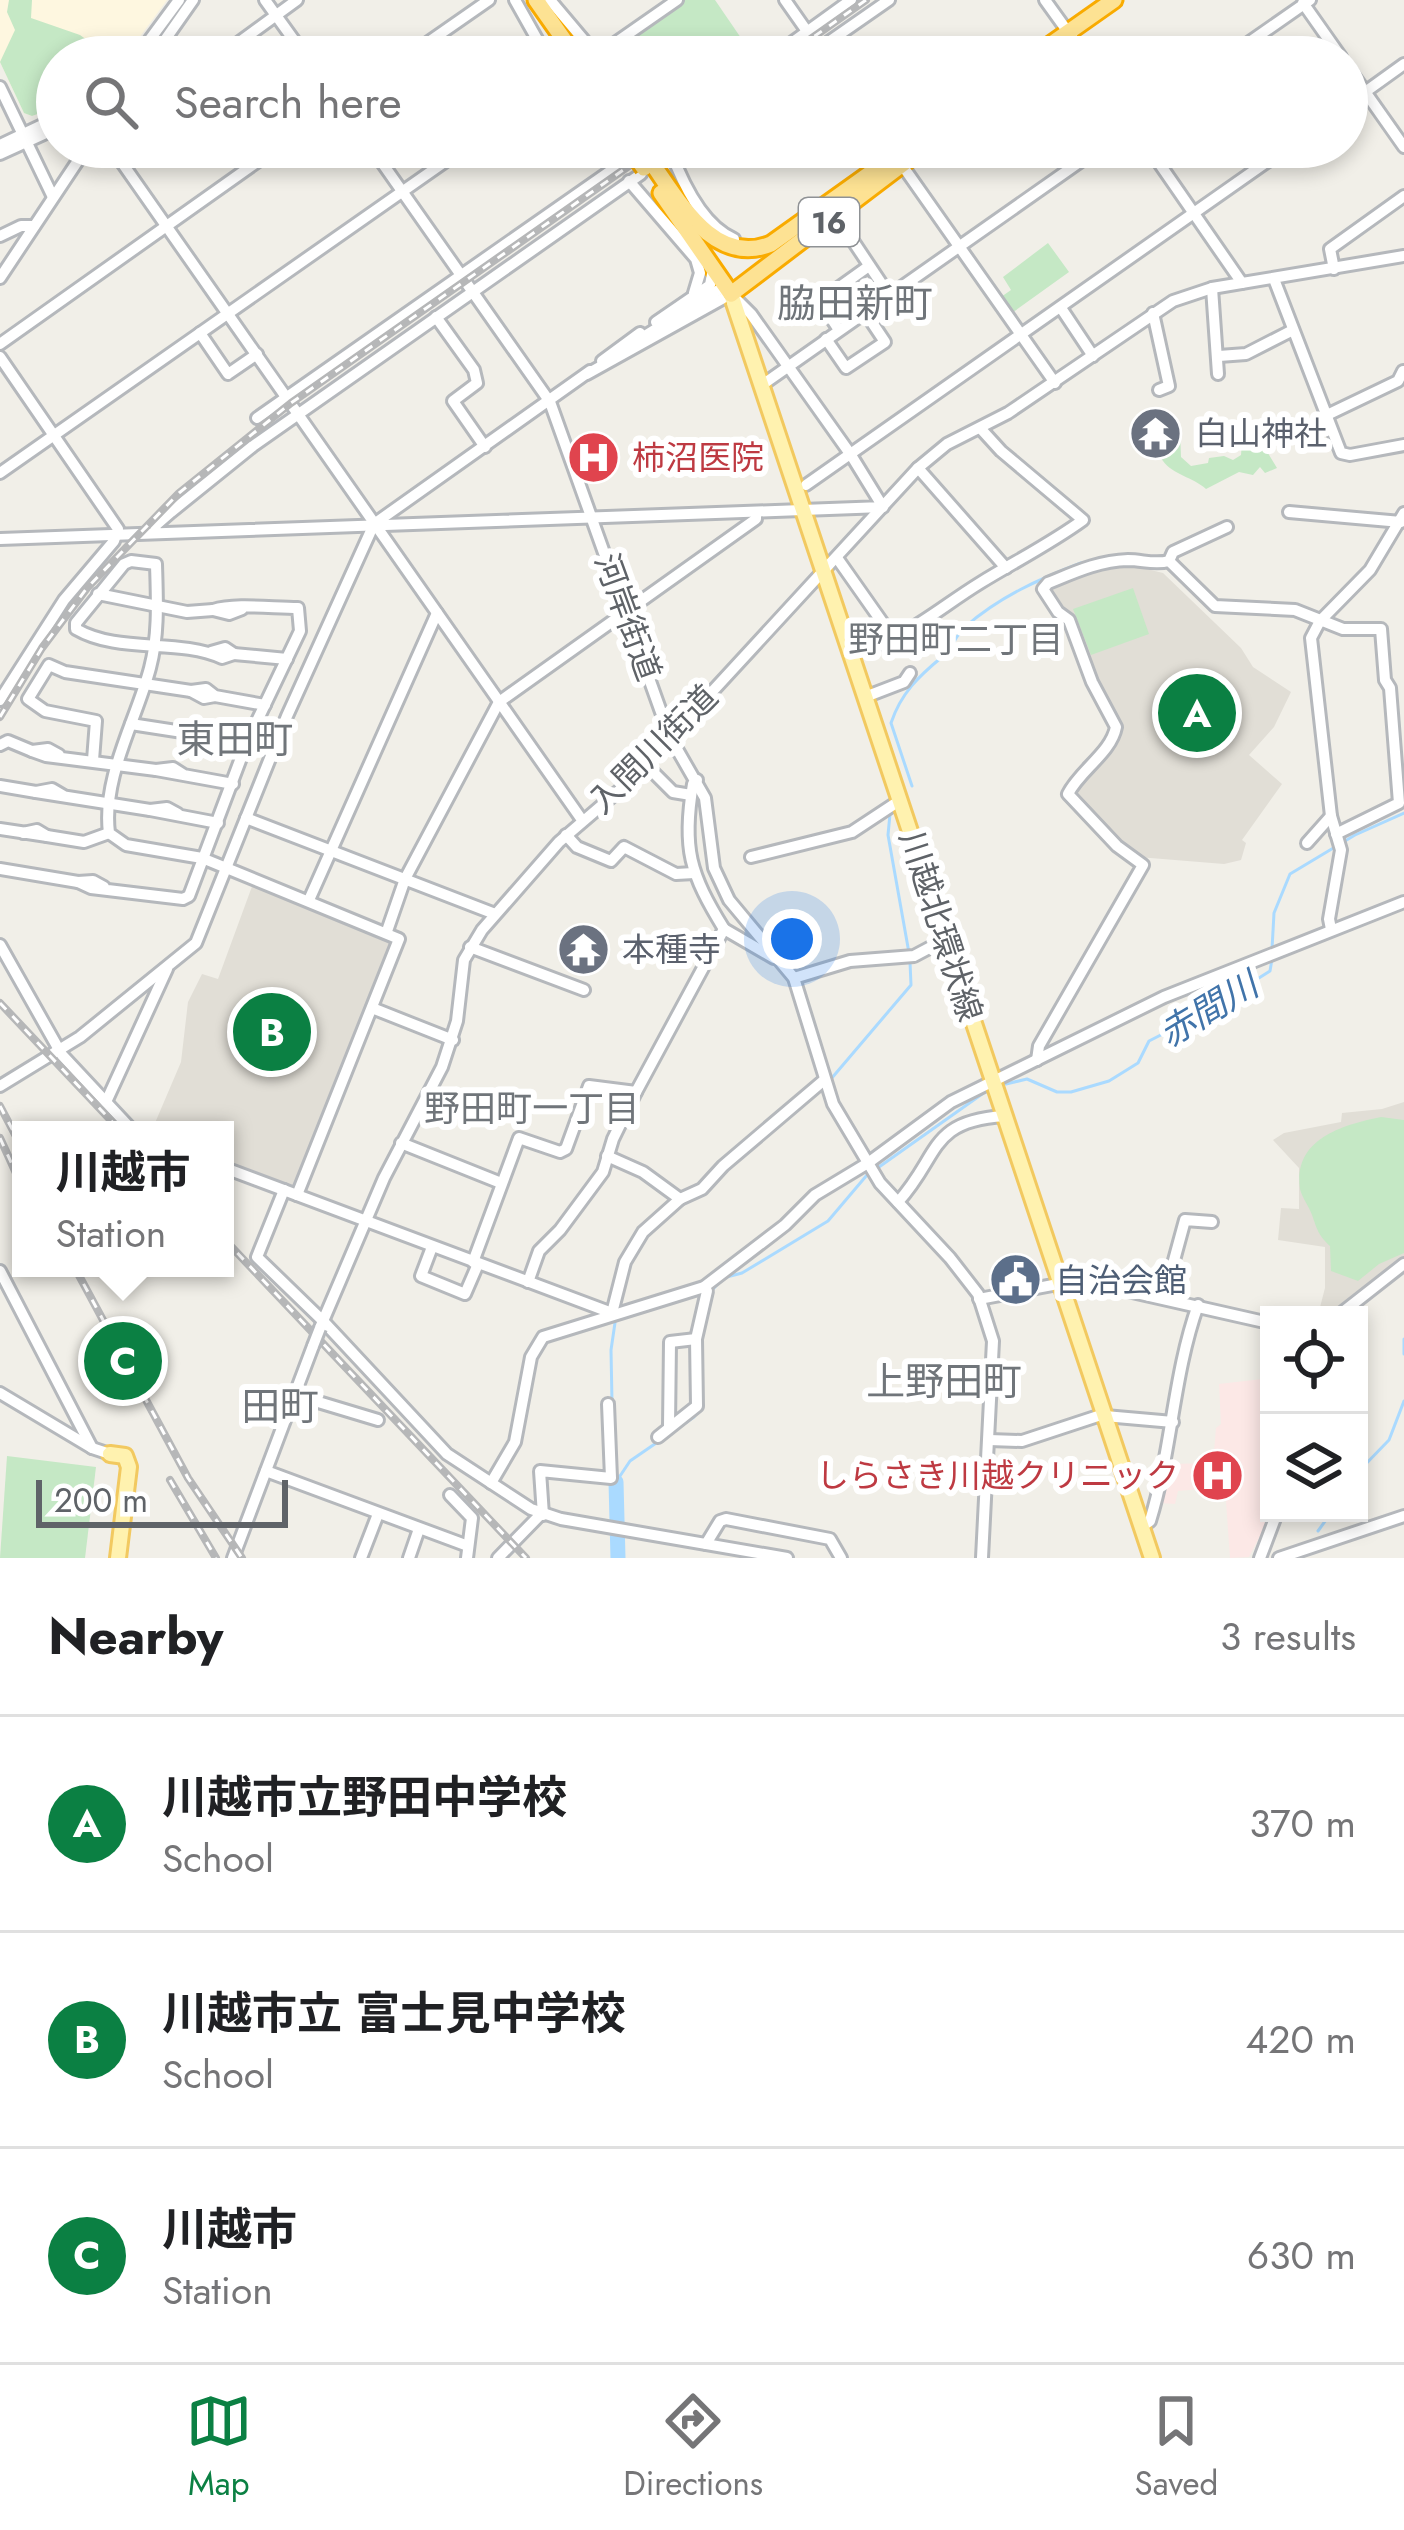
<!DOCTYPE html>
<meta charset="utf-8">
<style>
:root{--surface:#fff;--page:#f6f6f6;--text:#202124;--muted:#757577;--line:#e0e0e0;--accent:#0b8043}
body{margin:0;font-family:Jost,"Noto Sans JP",sans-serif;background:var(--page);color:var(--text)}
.controls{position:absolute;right:36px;bottom:36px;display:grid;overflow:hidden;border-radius:0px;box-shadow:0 6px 18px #0003}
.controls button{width:108px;height:108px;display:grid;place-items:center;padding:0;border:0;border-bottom:3px solid var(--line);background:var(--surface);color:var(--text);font:60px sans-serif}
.scale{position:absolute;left:36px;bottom:30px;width:252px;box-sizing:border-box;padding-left:12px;border:6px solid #5f6368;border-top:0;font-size:33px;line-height:42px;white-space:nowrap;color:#5f6368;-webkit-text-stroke:9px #fff;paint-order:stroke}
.you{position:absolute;left:792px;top:939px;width:42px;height:42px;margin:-30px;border:9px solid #fff;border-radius:50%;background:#1a73e8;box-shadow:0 0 0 18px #1a73e833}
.badge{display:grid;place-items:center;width:78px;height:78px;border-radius:50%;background:var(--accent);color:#fff;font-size:39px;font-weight:700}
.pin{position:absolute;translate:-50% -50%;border:6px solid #fff;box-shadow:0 3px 12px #0006}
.popup{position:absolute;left:12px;top:1121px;width:222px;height:156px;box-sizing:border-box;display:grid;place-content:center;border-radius:0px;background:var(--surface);filter:drop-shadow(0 3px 9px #0005);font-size:39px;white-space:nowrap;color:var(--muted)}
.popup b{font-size:45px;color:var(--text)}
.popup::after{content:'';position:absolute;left:50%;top:100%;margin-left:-24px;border:24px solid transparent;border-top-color:var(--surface)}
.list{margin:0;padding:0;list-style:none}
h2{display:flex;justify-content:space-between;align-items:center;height:156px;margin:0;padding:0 48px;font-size:51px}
h2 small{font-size:39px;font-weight:400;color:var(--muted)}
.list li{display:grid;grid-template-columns:78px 1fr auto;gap:36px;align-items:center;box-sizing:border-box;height:216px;padding:0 48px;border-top:3px solid var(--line)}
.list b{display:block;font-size:45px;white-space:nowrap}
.list p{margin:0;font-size:39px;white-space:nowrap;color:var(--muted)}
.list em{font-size:39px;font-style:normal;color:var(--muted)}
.icon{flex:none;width:66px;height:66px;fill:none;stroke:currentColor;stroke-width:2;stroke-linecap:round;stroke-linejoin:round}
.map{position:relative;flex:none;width:1404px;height:1558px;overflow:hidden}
.search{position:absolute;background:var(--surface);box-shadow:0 6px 18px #0003;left:36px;right:36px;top:36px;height:132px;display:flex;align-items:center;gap:30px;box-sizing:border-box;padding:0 42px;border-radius:66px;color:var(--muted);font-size:45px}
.sheet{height:804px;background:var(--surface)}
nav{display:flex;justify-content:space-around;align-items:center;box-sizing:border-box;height:168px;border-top:3px solid var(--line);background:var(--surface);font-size:33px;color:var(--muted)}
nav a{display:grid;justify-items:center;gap:6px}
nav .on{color:var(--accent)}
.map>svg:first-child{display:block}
</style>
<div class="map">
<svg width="1404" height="1558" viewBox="0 0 1404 1558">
<rect width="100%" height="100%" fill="#f1efe8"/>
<path fill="#fef7e0" d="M0,0H167L125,57H57V107L32,116L24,113L0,62Z"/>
<g fill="#e1ded6">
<path d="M1122,563L1163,573L1241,648L1253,667L1291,692L1274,727L1249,755L1282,784L1242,840L1246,843L1241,860L1224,864L1138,857L1113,838L1074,796L1075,788L1116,740V716L1048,590L1050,585L1075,574Z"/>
<path d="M254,881L394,937L297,1187L293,1189L225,1161V1130H152L181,1062L188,1002L202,974L218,979Z"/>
<path d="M1404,1102V1258L1333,1315H1318L1325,1288V1247L1278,1240L1281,1208L1299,1209V1168L1273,1140L1284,1133L1341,1122L1342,1113L1382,1109Z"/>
</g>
<path fill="#fce8e6" d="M1262,1374H1269V1513H1272L1249,1557L1230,1558L1225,1487L1178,1491L1175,1504L1159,1503L1170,1464L1213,1463L1216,1428L1221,1424L1219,1384L1262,1379Z"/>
<g fill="#c5e8c5">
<path d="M9,0H32L31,18L80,35L110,57H57V107L32,116L24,113L0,62L15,30L7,12Z"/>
<path d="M683,0H715L754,57H634L626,46Z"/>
<path d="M1048,243L1069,272L1012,313L1001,297L1011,290L1003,277Z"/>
<path d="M1169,414L1180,430L1181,457L1191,466L1208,463L1209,458L1224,456L1233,460L1241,455L1242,442L1255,432L1277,468L1265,473L1260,467L1253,475L1239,472L1206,489C1193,477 1173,475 1163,461C1157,453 1153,441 1149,433L1159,428Z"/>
<path d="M1133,588L1149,634L1091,655L1073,609Z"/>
<path d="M1381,1117L1404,1120V1253L1379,1264L1358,1281L1331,1271L1330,1246C1318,1235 1317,1229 1312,1215C1309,1206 1302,1198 1300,1189C1293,1139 1342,1125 1381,1117Z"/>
<path d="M7,1456L96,1467L85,1558H0Z"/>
</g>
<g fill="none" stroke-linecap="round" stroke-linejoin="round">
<g stroke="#aadaff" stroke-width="3">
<path d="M912,786L891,723C901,693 919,676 942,657C952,649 955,636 965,627C999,597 1039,579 1081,563"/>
<path d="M890,814L888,835L909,953"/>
<path d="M1272,949L1274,913L1290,874L1355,835L1404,813"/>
<path d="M831,1079L911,985L910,962"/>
<path d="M1006,1084L1027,1079L1057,1092H1071L1109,1081L1138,1063L1149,1041L1202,1014L1270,971L1272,959"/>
<path d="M738,1160L776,1128"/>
<path d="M879,1167L985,1092"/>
<path d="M714,1288L723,1278L742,1273L828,1221L867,1175"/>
<path d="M1404,1339V1354"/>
<path d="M701,1341L712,1296"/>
<path d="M701,1350L702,1400"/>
<path d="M612,1402L611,1350L616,1316"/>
<path d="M1359,1471L1389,1440L1404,1401"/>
<path d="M616,1482L630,1461L694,1417L699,1409"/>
<path d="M1318,1531L1331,1513"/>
</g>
<path stroke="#aadaff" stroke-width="15" d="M616,1482L618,1558"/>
<defs>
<g id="minor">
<path d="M265,0L306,57"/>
<path d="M515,0L547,57"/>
<path d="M550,0L598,57"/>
<path d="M785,0L825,57"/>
<path d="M1045,0L1086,57"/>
<path d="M1303,3L1341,57"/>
<path d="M137,57L179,0"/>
<path d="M153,57L193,0"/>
<path d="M219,57L297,0"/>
<path d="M407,57L489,0"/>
<path d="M595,57L677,0"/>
<path d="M772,57L851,0"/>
<path d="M807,57L889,0"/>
<path d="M1228,57L1310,0"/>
<path d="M1347,66L1404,147"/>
<path d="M0,87L53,197"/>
<path d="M1347,105L1404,64"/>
<path d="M0,145L57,118"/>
<path d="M111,147L582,820"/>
<path d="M371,147L550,402L670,737L705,798L714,868L729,900L794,978L833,1104L880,1183L950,1258L978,1294L993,1341L982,1558"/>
<path d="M601,147L615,168"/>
<path d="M1148,147L1242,283"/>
<path d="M671,152C683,184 702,225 734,239"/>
<path d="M0,154L57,128"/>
<path d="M902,165L1055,383"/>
<path d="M629,181L696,259L700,273L694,293"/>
<path d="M837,217L889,295"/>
<path d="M0,236L21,226H34"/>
<path d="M1334,269L1330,249L1404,196"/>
<path d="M0,278L87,147"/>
<path d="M1274,279L1341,453L1350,455L1404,445"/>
<path d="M1212,288L1218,374"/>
<path d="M1061,308L1093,356"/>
<path d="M1153,313L1169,386L1159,390"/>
<path d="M436,317L474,370L477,383L453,401L485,447"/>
<path d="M656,322L710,285L713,269"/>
<path d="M839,330L820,301L869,266"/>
<path d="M200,333L228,374L257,354"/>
<path d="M640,339L725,286"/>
<path d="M826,339L846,368L885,342L865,312"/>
<path d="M0,344L278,147"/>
<path d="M1219,356L1246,354L1293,330"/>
<path d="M0,357L118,529L114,541L64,600L0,700"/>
<path d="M602,361L640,333"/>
<path d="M762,385L1101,147"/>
<path d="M1327,415L1398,381L1403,371"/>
<path d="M257,418L629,158"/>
<path d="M918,468L1006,568"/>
<path d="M0,473L466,147"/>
<path d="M806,485L1288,147"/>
<path d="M1289,512L1401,522"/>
<path d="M155,533L156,525L171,512L253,446L641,174"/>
<path d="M0,539L883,507L851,455L751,314L731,294L587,374"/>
<path d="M837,558L894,639"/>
<path d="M1169,561L1215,606L1295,610L1343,629H1381L1385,680L1390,688L1399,803L1336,834"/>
<path d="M98,594L187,612L213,610"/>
<path d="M211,652L225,648L234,654L222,658C178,638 119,654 76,629V623L124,564L131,561L156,564C157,599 159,634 150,668C136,721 102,777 109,833L126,845L202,858L399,939L297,1195"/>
<path d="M850,653C902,643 936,610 980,583C1014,562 1050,544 1083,520L1001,451L981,429"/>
<path d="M234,654L287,659"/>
<path d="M215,696L206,689L191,691L204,698L215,696L265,705"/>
<path d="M865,697L904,682L910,673"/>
<path d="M131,724L247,742L272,751"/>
<path d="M0,745L8,741L32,751"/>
<path d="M59,755L48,749L32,751L46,756L156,770"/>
<path d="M93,760L96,721L45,711L28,699L49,665L65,672L191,691"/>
<path d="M645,764L673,792L691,795"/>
<path d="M184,775L173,768L156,770L233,784"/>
<path d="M697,780L693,784C682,848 690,874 724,929"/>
<path d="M0,786L36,792"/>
<path d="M64,796L52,789L36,792L150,810"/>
<path d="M178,814L167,808L150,810L218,823"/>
<path d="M246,818L495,914"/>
<path d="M0,829L47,836L37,830L23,833"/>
<path d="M566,835L577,847L611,861L624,847L676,874L694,873"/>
<path d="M47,836L84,842L109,833"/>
<path d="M1307,843L1331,816"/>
<path d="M751,857L852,832L899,801"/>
<path d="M0,869L78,882"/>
<path d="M104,887L93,881L78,882L91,888L183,899L189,896L247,742L300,631L298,608C272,608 235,603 213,610L229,614L242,609"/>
<path d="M309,900L437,613"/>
<path d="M1331,929L1329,919L1341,850L1331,816L1311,638L1320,621L1370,570L1404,513"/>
<path d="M387,931L405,879L499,702L756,519V512"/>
<path d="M0,945L62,1055L132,1130"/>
<path d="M470,947L584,990"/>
<path d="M794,978L850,961L914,956L946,939"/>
<path d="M372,1008L453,1040"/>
<path d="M1037,1060L1039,1046L1143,865L1117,846L1068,794C1080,770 1111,753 1116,727L1092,682L1069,620L1058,612L1043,589L1048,583C1075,572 1098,561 1128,560C1143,560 1154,565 1169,561L1173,552L1227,527"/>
<path d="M0,1086L80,1037L196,943L287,716L374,524L590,371"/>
<path d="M636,1092L724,929L774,958"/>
<path d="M106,1102L167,969"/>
<path d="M401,1143L501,1183"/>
<path d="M607,1156L643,1172L680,1199"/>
<path d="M225,1168L612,1313"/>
<path d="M284,1190L257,1257L323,1321L447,1454L531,1509L561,1519L787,1558"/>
<path d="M898,1202C940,1156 928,1121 1004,1116"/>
<path d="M432,1247L421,1276L465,1294L478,1264"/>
<path d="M473,1262L519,1138L560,1152L566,1149L589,1086L636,1092L613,1139L603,1172L560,1230L539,1251L528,1282"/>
<path d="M0,1271L92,1448"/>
<path d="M1164,1297L1185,1220L1212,1222"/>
<path d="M979,1299L1079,1280L1269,1323"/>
<path d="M612,1313L625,1262L643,1232L680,1199L702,1189L723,1166L823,1081"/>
<path d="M1339,1315L1404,1264"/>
<path d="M320,1328L384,1178L442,1067L457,1021L464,960L482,930L559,842L629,782L918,468L947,444L1008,413L1173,301L1212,288L1404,256"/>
<path d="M0,1393L92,1448L110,1454"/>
<path d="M295,1395L378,1420"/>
<path d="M1105,1416L1173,1422"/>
<path d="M669,1426L670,1342L696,1339"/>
<path d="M658,1437L697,1406L696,1339L707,1291L704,1287"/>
<path d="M989,1440L1022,1441L1104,1414"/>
<path d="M266,1471L468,1546"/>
<path d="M491,1483L515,1442L531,1357L543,1337L704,1287L785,1225L815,1195L868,1163L951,1102L1164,997L1404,902"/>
<path d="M450,1495L472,1518L467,1558"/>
<path d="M543,1515L540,1471L611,1478L608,1404"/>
<path d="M1141,1527L1150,1521C1172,1450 1173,1375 1198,1305"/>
<path d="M706,1544L720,1521L726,1519L830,1539L841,1558"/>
<path d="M233,1558L313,1346"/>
<path d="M361,1558L378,1514"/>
<path d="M409,1558L419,1529"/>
<path d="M498,1558L541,1514"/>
<path d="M1260,1558L1277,1513"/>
<path d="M1279,1558L1404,1516"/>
</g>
<g id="major">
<path d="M731,294L1152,1558"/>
<path d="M110,1454L125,1456L129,1467L118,1558"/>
</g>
<g id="highway">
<path d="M536,0L576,57"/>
<path d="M1033,57L1114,0"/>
<path d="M640,147L644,152"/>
<path d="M651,162C679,201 714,267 771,244L907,147"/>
<path d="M661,193L731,294"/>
<path d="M731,294L925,147"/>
</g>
</defs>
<use href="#minor" stroke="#b5b8bc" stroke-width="16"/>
<use href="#major" stroke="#f2c960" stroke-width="20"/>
<use href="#highway" stroke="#f9ab00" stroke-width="21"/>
<use href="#minor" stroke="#fff" stroke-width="10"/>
<use href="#major" stroke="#fff2af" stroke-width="14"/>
<use href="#highway" stroke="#fde293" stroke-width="15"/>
<defs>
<g id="rail">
<path d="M785,57L866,0"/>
<path d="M0,717L42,648L87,588L179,493L291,403L656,147"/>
<path d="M0,1003L120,1130"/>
<path d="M0,1106L21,1146"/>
<path d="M0,1138L21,1184"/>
<path d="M225,1240L526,1558"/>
<path d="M75,1268L188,1478L242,1558"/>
<path d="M170,1480L216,1558"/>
</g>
</defs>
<use href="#rail" stroke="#b6b7b8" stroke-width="8"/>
<use href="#rail" stroke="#fff" stroke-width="3" stroke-dasharray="9" stroke-linecap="butt"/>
<defs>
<path id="minor-bridge" d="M313,1346L320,1328"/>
<path id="highway-bridge" d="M636,157L644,168"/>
</defs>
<use href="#minor-bridge" stroke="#b5b8bc" stroke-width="16" stroke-linecap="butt"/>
<use href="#highway-bridge" stroke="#f9ab00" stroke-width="21" stroke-linecap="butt"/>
<use href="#minor-bridge" stroke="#fff" stroke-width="10"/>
<use href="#highway-bridge" stroke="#fde293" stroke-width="15"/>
</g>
<defs>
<symbol id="temple-disc" viewBox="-11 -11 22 22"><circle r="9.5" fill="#6b7280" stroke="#fff"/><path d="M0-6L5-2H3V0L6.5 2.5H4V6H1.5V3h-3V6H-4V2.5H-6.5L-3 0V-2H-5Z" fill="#fff"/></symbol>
<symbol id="hospital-disc" viewBox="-11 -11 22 22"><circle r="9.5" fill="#e0444e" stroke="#fff"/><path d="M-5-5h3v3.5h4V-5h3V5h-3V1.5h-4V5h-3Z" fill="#fff"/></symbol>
<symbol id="civic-disc" viewBox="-11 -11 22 22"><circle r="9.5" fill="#5c6f8a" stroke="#fff"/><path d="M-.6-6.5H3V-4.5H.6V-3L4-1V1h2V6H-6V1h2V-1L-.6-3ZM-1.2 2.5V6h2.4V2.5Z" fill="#fff"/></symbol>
</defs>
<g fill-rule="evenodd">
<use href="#temple-disc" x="1126" y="404" width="59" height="59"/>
<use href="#hospital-disc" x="564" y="428" width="59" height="59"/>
<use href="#temple-disc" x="554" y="920" width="59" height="59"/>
<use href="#civic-disc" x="986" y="1250" width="59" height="59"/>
<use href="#hospital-disc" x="1188" y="1446" width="59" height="59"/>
</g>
<g text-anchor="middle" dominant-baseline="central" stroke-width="12" stroke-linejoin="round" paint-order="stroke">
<rect fill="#fff" stroke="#8f9295" stroke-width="3" x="799" y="198" width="60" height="48" rx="9"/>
<g font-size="30" font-weight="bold" fill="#5f6368">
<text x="829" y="222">16</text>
</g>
<g font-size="33" fill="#5b616d" stroke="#fff" text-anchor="start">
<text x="1195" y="433">白山神社</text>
<text x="622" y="949">本種寺</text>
</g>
<g font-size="33" fill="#be3a42" stroke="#fff" text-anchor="start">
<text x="632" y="457">柿沼医院</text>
<text x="1179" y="1475" text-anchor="end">しらさき川越クリニック</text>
</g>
<g font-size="33" fill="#5f6368" stroke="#fff">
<text transform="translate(628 617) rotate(70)">河岸街道</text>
<text transform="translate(653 749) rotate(-45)">入間川街道</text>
<text transform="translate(941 926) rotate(72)">川越北環状線</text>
</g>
<g font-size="33" fill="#4e5e75" stroke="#fff" text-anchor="start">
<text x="1055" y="1280">自治会館</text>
</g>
<g font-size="36" fill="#70757a" stroke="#fff">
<text x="956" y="639">野田町二丁目</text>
<text x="532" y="1108">野田町一丁目</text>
</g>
<g font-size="36" font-style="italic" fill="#4174aa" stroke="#fff">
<text transform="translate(1208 1009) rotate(-31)">赤間川</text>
</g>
<g font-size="39" fill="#70757a" stroke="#fff">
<text x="855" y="303">脇田新町</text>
<text x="235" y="739">東田町</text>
<text x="944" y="1381">上野田町</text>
<text x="280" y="1406">田町</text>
</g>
</g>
</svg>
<div class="controls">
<button><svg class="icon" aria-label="locate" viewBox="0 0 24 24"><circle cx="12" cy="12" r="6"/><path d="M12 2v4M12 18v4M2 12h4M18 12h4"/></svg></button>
<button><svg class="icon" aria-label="layers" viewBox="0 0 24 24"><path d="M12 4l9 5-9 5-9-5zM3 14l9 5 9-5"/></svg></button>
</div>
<div class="scale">200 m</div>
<div class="you"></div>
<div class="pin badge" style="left:1197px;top:713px">A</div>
<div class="pin badge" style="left:272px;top:1032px">B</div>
<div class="pin badge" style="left:123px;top:1361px">C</div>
<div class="popup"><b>川越市</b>Station</div>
<div class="search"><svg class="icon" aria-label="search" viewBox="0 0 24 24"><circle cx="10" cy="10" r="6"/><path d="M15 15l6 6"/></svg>Search here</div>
</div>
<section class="sheet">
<h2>Nearby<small>3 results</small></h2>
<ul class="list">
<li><span class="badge">A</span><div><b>川越市立野田中学校</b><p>School</p></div><em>370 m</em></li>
<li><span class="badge">B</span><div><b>川越市立 富士見中学校</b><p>School</p></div><em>420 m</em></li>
<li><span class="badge">C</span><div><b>川越市</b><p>Station</p></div><em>630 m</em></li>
</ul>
</section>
<nav>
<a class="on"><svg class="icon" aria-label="map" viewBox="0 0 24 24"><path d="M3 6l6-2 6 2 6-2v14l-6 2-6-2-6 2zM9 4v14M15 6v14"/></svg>Map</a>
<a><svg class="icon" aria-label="directions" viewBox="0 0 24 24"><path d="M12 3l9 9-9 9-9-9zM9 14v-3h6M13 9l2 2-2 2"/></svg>Directions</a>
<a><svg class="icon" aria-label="saved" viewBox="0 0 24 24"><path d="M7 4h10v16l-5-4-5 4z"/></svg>Saved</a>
</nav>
